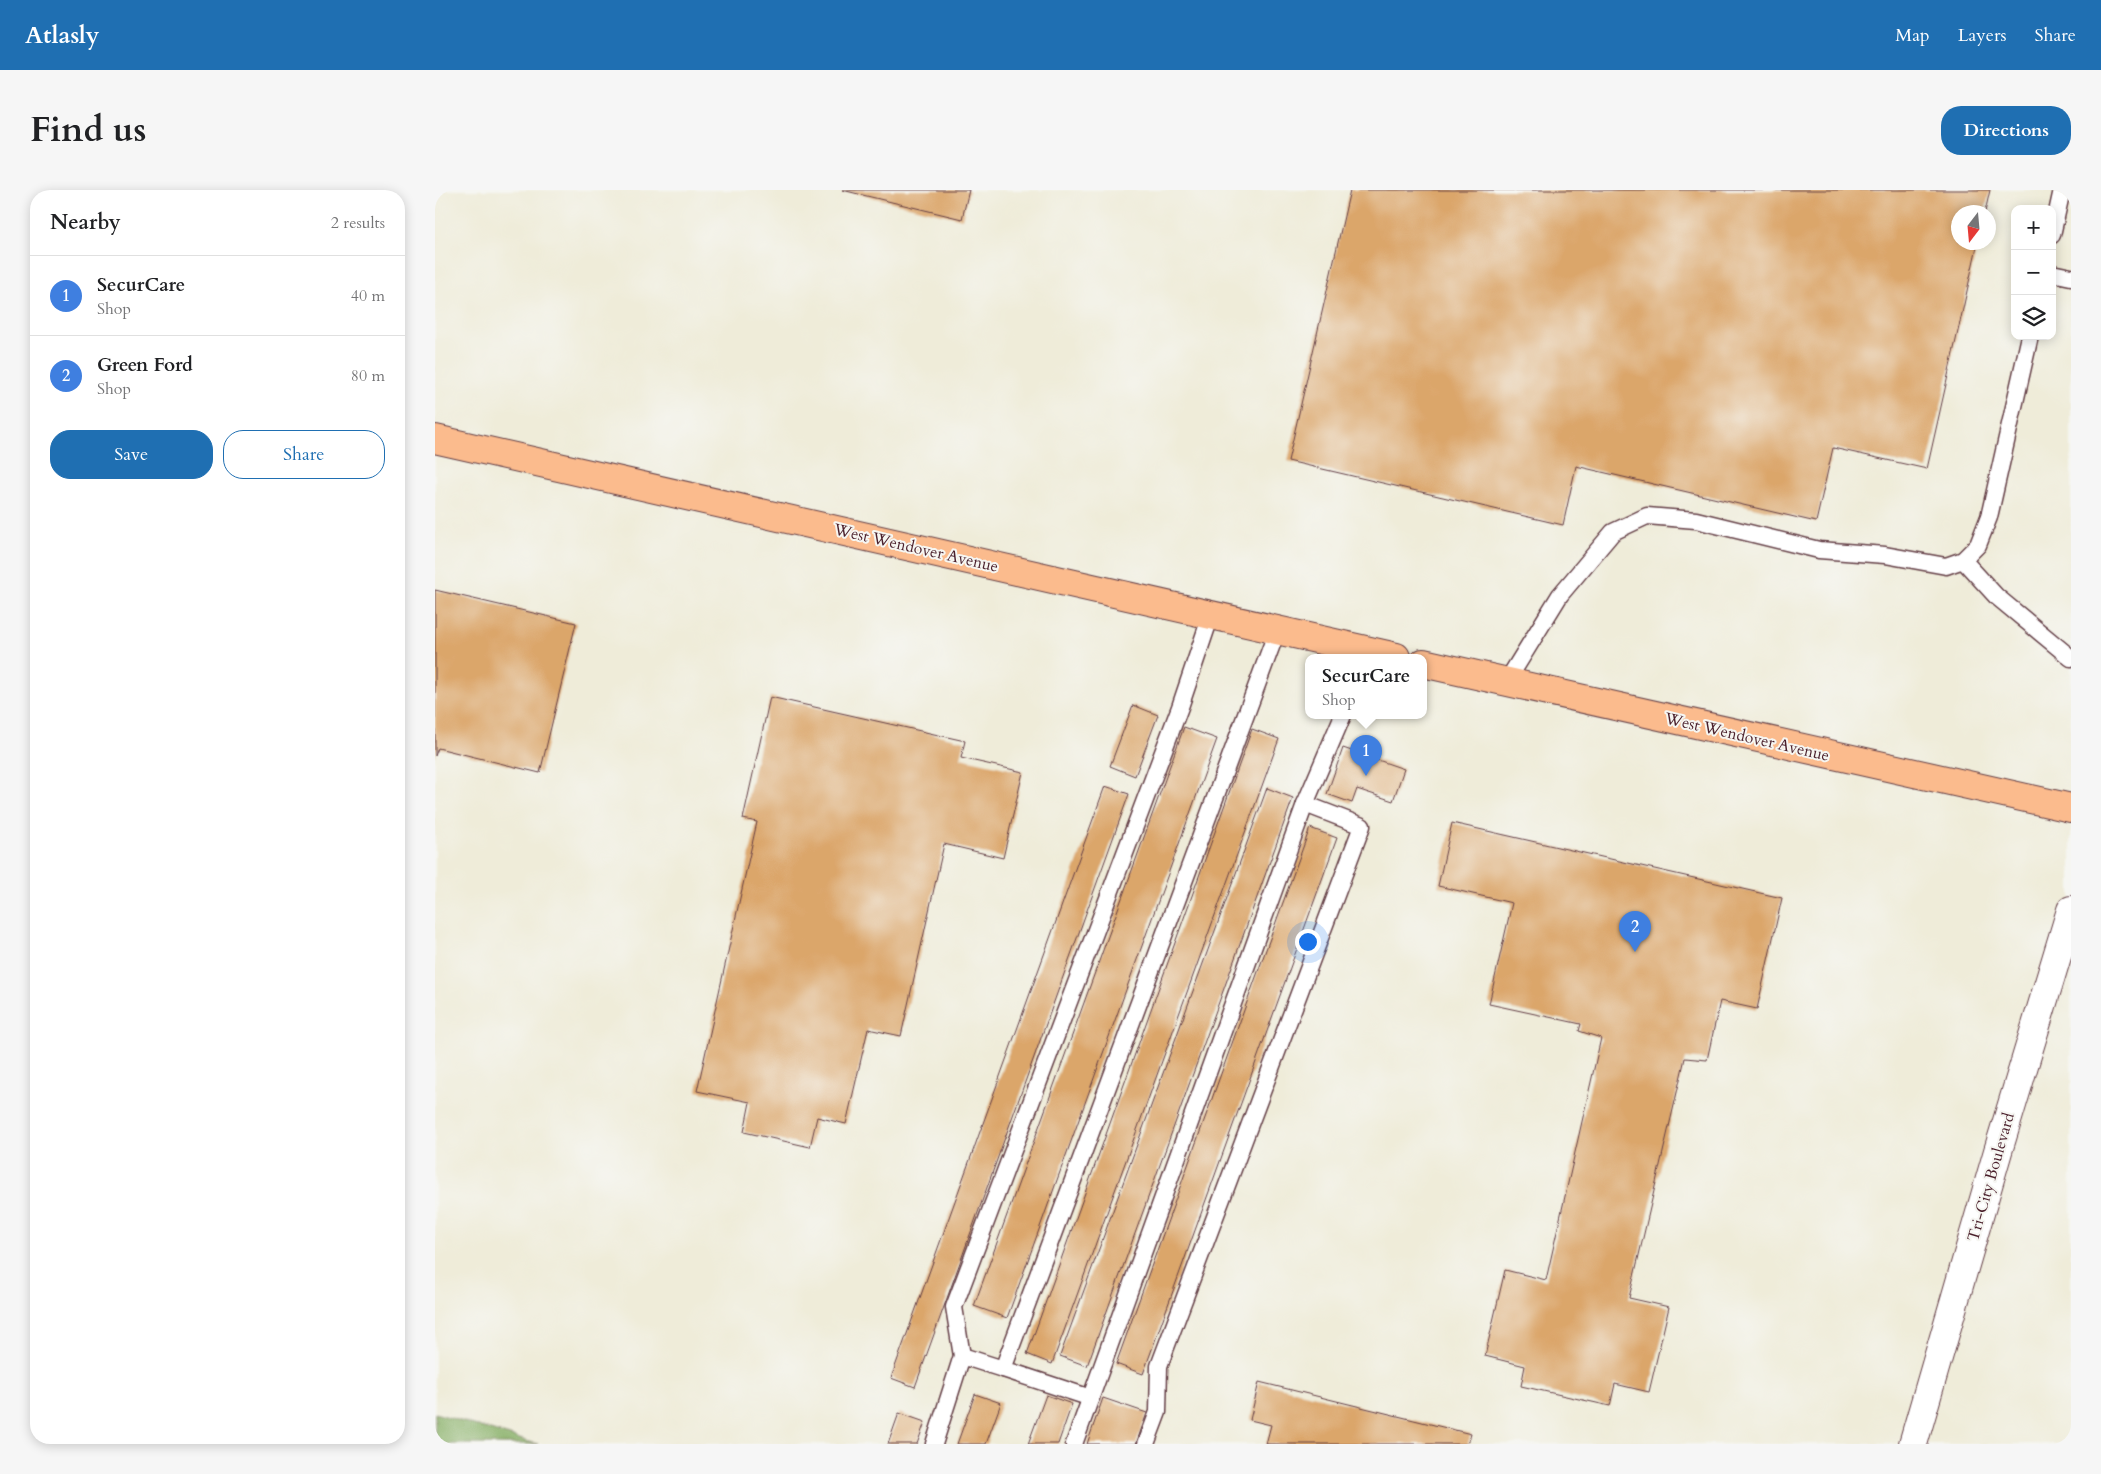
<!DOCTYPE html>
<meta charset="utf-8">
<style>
:root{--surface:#fff;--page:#f6f6f6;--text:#202124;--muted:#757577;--line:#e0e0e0;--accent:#1f6fb2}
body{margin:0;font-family:Cardo,serif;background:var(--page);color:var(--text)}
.controls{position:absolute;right:15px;top:15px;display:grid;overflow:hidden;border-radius:10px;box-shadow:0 2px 12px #0003}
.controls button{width:45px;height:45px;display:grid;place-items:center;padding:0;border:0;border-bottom:1px solid var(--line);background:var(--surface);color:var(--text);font:25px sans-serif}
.compass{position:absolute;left:1516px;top:15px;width:45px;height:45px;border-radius:50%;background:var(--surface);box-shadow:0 2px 12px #0003;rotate:196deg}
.you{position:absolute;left:872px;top:751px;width:18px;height:18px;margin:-12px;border:4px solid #fff;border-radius:50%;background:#1a73e8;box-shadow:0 0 0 8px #1a73e833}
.badge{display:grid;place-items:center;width:32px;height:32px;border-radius:50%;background:var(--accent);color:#fff;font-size:16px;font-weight:700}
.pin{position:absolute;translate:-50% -41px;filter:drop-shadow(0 1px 2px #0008)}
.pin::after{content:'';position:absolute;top:26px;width:18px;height:15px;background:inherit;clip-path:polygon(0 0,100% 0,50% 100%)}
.popup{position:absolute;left:870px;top:464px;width:122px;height:65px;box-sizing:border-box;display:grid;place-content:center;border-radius:10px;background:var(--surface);filter:drop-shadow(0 1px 4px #0005);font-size:16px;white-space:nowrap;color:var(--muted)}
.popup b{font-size:19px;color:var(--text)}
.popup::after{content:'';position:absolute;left:50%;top:100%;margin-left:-10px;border:10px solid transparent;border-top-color:var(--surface)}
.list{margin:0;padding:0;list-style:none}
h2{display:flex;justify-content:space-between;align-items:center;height:65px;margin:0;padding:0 20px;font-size:21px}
h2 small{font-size:16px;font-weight:400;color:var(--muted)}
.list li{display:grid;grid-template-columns:32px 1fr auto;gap:15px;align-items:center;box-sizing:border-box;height:80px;padding:0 20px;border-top:1px solid var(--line)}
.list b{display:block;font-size:19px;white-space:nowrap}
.list p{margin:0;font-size:16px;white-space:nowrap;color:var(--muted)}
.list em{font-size:16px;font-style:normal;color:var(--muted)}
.actions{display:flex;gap:10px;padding:15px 20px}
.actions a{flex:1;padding:11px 0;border:1px solid var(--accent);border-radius:20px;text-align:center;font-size:18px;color:var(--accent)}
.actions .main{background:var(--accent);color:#fff}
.icon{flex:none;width:28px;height:28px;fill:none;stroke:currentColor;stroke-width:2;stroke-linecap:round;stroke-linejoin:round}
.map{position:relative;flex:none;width:1636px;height:1254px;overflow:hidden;border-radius:20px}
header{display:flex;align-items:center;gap:30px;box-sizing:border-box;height:70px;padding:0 25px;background:var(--accent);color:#fff}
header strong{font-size:24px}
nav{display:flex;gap:28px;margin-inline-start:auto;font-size:18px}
.intro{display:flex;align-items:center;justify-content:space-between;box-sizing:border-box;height:120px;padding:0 30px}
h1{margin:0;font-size:35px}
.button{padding:12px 22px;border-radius:20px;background:var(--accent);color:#fff;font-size:18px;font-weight:700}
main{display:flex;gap:30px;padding:0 30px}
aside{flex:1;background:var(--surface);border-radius:20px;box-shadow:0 2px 12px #0003}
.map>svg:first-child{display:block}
</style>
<header>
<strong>Atlasly</strong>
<nav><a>Map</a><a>Layers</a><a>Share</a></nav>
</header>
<div class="intro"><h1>Find us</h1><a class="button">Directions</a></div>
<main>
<aside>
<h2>Nearby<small>2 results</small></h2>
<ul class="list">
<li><span class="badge" style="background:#3f7fe0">1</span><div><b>SecurCare</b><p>Shop</p></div><em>40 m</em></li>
<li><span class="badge" style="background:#3f7fe0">2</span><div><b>Green Ford</b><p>Shop</p></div><em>80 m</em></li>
</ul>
<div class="actions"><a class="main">Save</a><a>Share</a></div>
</aside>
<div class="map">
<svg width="1636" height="1254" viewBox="0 0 1636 1254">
<rect width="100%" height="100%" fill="#f6f6f2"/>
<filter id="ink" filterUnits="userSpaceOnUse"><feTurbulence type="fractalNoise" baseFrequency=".02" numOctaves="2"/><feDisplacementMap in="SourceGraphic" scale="10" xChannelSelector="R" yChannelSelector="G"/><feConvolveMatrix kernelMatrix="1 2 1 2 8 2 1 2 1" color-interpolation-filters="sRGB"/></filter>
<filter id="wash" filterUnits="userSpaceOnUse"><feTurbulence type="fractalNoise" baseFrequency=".0096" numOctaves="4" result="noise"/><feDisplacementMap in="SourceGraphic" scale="20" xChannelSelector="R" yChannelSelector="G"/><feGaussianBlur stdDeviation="1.12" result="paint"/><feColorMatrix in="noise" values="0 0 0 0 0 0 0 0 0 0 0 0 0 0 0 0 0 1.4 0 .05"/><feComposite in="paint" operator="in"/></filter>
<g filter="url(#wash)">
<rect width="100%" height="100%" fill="#efecd9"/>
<path fill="#88b067" stroke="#696849" d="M0,1223L91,1251L103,1254H0Z"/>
<g id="blocks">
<g fill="#dba66b">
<path d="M407,0H534L527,29Z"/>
<path d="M915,0H1555L1550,22H1524V52H1543L1492,279L1398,258L1381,332L1141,276L1128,335L853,271Z"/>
<path d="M0,400L141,433L105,583L3,558L0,566Z"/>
<path d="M335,507L530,551L526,568L588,582L568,668L509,654L466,846L433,839L411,934L382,927L375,957L309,942L315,912L262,901L322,632L308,629Z"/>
<path d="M698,515L723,525L700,586L675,576Z"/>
<path d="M749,537L782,549L572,1128L539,1116Z"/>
<path d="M817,539L844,549L617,1174L592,1164Z"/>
<path d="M908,558L969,579L958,611L922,599L917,613L892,604Z"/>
<path d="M670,596L694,604L480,1197L456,1188Z"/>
<path d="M832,598L858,608L652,1176L625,1166Z"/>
<path d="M1017,633L1347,708L1322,819L1285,811L1272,870L1250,868L1194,1108L1234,1117L1214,1202L1180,1194L1175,1216L1086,1196L1090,1176L1050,1166L1070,1080L1111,1090L1166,848L1144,841L1146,834L1054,814L1077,713L1003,696Z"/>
<path d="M875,638L902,648L708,1184L681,1174Z"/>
<path d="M824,1192L1036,1244L1033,1254H831L836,1235L815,1230Z"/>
<path d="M540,1204L566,1213L551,1254H522Z"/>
<path d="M611,1205L637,1214L623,1254H593Z"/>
<path d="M668,1208L712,1223L701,1254H652Z"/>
<path d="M464,1223L490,1232L482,1254H453Z"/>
</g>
</g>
</g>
<g filter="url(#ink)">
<use href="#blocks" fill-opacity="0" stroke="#633e45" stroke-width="1"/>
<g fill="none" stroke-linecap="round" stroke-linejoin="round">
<defs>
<g id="lane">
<path d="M1617,45L1627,0"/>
<path d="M1617,83L1636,87"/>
<path d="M1528,370L1561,406L1636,468"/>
<path d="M1072,491L1125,405L1178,342L1212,326L1261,330L1384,360L1450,365L1511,376L1528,370L1543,355L1554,327L1595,146"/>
<path d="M527,1166L568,1179"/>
<path d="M656,1208L568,1179L842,441"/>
<path d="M499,1254L527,1166L519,1117L745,517L776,425"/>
<path d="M639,1254L870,614L908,525"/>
<path d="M711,1254L723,1222L724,1176L927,636L870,614"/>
</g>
<path id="street" d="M1478,1254L1563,961L1636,720"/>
<g id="highway">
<path d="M0,249L961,467"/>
<path d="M988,473L1636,618"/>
</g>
</defs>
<use href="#lane" stroke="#633e45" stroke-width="19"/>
<use href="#street" stroke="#633e45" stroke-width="30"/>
<use href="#highway" stroke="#633e45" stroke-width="30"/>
<use href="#lane" stroke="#fff" stroke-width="16"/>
<use href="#street" stroke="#fff" stroke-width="28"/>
<use href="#highway" stroke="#fbbb8d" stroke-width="28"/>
</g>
</g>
<g text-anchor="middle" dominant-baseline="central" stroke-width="4" stroke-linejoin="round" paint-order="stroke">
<g font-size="16" fill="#4a1f2b" stroke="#f6f6f2">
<text transform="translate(481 358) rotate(13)">West Wendover Avenue</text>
<text transform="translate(1312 547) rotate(13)">West Wendover Avenue</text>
<text transform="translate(1556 987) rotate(-74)">Tri-City Boulevard</text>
</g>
</g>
</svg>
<div class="controls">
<button>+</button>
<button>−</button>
<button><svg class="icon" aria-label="layers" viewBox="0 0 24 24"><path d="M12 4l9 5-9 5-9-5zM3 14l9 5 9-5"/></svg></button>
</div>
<svg class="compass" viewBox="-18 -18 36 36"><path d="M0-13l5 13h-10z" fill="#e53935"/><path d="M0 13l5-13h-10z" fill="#757577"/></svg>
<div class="you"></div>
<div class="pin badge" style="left:931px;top:586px;background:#3f7fe0">1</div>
<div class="popup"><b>SecurCare</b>Shop</div>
<div class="pin badge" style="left:1200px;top:762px;background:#3f7fe0">2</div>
</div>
</main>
